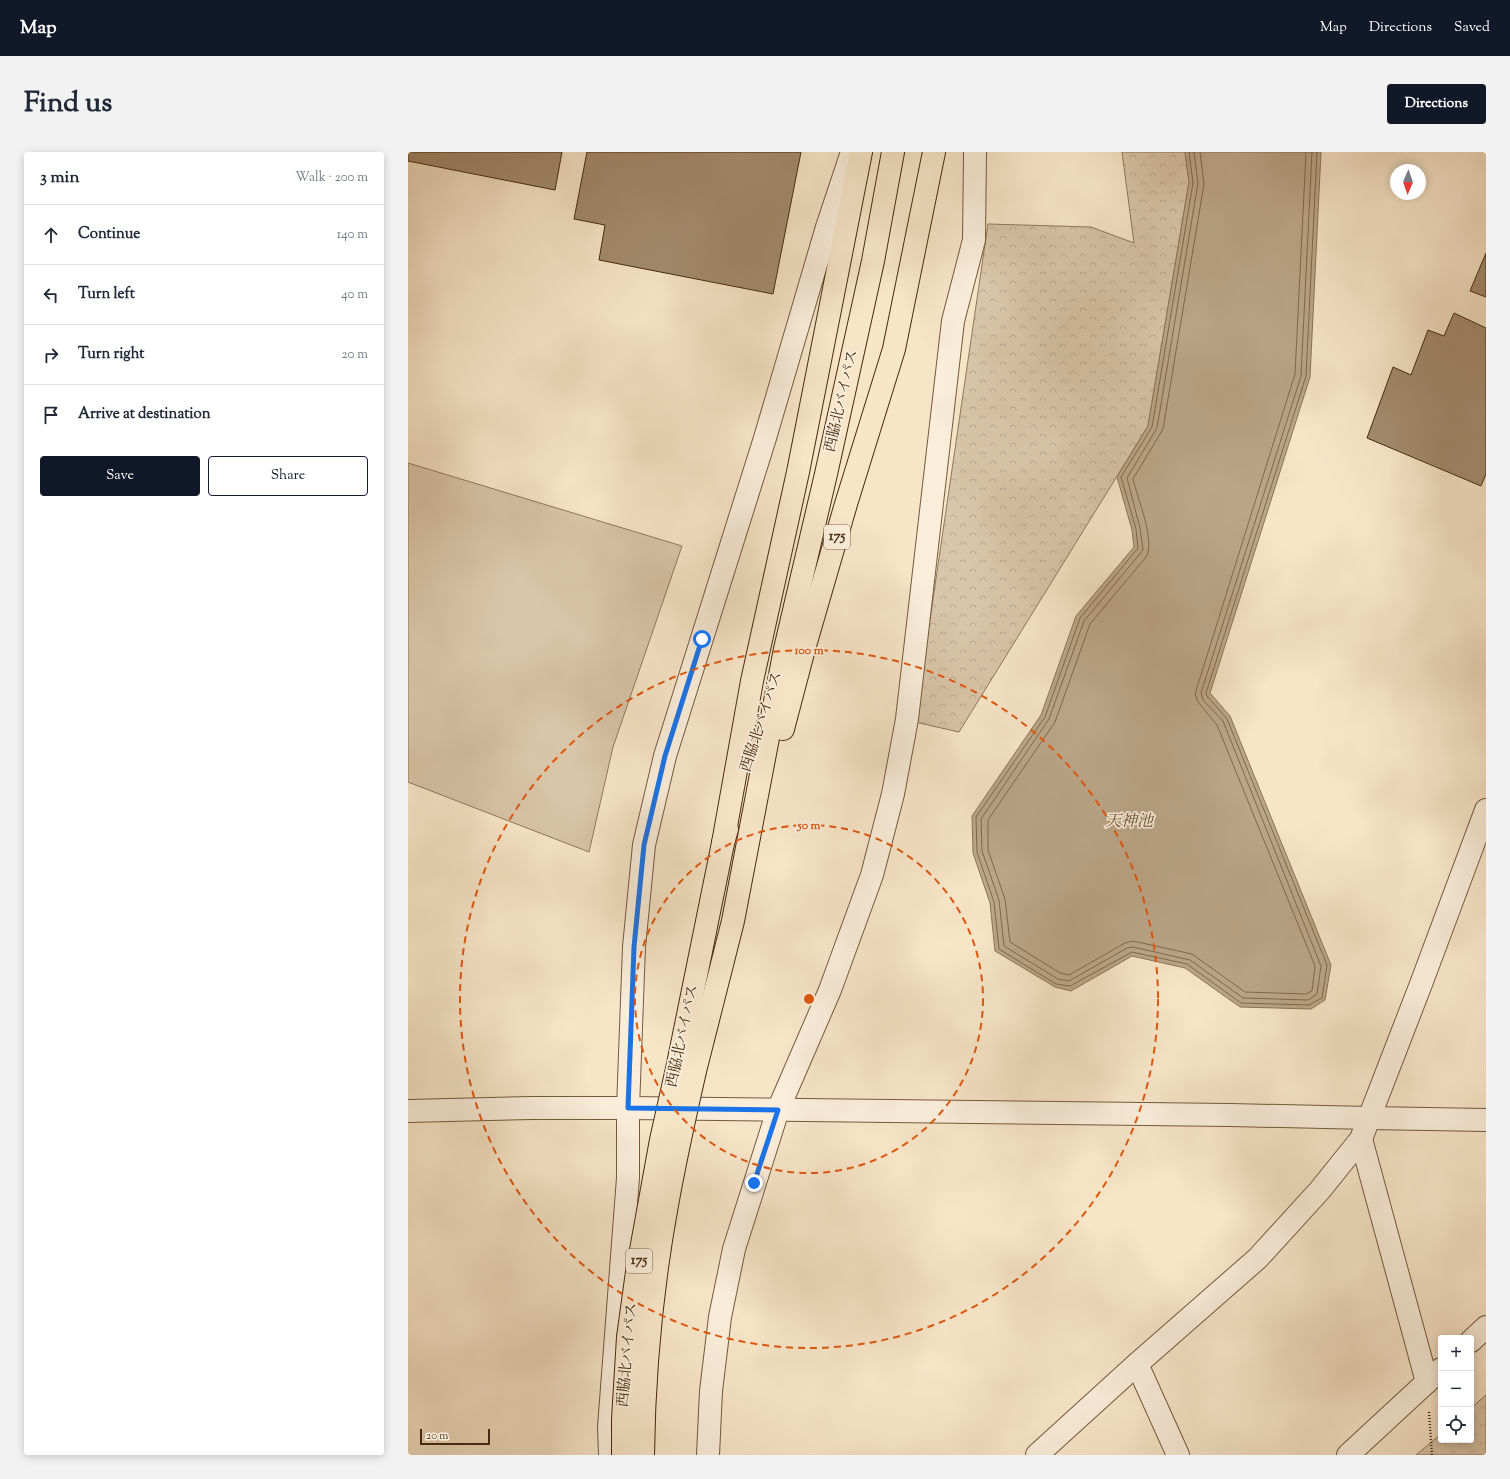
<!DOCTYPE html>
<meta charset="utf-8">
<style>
:root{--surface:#fff;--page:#f2f2f3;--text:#1f2937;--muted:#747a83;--line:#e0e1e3;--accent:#111827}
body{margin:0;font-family:"Sorts Mill Goudy","Noto Serif JP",serif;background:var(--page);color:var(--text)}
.controls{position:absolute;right:12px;bottom:12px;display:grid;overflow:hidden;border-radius:4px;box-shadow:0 2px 10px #0003}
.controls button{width:36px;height:36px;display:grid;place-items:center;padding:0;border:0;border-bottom:1px solid var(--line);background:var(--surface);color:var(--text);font:20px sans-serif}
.compass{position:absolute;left:982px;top:12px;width:36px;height:36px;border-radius:50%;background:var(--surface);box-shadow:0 2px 10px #0003;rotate:182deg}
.scale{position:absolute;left:12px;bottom:10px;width:70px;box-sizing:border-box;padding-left:4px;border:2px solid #472b0f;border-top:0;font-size:11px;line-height:14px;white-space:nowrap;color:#472b0f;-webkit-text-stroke:3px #faeedb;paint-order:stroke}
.stop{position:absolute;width:12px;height:12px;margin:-9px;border:3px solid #1a73e8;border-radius:50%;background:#fff}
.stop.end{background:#1a73e8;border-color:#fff;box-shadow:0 1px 4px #0008}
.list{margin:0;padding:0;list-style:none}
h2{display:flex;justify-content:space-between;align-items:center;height:52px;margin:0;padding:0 16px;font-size:17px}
h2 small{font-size:13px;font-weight:400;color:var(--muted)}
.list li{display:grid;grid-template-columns:26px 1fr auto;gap:12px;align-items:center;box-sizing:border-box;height:60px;padding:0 16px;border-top:1px solid var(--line)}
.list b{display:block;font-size:15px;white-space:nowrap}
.list em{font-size:13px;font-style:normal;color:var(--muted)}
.actions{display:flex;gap:8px;padding:12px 16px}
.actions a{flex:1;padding:9px 0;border:1px solid var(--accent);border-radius:4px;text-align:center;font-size:14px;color:var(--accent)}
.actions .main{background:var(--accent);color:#fff}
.icon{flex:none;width:22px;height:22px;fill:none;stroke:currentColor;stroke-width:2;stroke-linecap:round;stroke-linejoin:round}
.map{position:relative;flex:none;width:1078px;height:1303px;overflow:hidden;border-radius:4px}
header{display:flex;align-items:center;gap:24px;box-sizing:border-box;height:56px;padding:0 20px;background:var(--accent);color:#fff}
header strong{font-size:19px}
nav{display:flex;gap:22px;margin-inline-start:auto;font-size:14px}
.intro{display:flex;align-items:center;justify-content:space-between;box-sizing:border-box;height:96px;padding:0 24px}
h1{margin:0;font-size:28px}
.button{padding:10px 18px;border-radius:4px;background:var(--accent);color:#fff;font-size:14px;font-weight:700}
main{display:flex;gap:24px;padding:0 24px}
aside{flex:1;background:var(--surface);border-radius:4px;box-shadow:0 2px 10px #0003}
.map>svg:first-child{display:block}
</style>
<header>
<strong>Map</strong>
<nav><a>Map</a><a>Directions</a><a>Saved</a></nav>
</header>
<div class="intro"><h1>Find us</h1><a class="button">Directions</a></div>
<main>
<aside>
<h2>3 min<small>Walk · 200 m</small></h2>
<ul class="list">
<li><svg class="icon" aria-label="ahead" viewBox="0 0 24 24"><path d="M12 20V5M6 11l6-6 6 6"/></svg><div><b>Continue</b></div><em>140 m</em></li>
<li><svg class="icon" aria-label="left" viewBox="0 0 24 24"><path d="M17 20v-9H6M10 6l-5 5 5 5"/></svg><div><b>Turn left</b></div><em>40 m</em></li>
<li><svg class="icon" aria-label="right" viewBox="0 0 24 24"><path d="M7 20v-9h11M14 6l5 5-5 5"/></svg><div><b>Turn right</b></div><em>20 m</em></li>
<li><svg class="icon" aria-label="arrive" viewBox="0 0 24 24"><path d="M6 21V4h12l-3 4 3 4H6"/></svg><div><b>Arrive at destination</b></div></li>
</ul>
<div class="actions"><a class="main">Save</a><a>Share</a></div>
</aside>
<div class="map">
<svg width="1078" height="1303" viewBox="0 0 1078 1303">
<defs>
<pattern id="forest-crowns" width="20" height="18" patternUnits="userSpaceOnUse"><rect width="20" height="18" fill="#d9c5a9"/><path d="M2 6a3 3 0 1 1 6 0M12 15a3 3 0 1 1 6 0" fill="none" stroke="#bca990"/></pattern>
</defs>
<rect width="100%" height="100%" fill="#f7e5c8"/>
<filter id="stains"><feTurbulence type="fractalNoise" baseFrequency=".005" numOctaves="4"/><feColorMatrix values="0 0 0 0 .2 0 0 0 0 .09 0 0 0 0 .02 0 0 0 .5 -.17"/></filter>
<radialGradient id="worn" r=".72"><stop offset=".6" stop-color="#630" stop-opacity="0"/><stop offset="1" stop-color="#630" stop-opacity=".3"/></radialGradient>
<path fill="#d9c5a9" stroke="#90785c" d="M0,311L274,394L205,595L181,700L0,630Z"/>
<g fill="url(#forest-crowns)" stroke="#90785c">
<path d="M714,0H777L781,30L740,274L551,580L507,570L580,72L683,75L726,91Z"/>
<path d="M1078,1243V1303H1008L1033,1282V1288H1063V1256Z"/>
</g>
<path fill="#bba689" stroke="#8d7558" d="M777,0H913L902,225L802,541L822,564L923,813L917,848L903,857L832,855L777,816L724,804L663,839L647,835L587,799L582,751L565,701L564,664L633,563L668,464L726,395L724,378L709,325L740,274L781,30Z"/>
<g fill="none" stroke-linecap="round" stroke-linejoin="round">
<g stroke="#81684c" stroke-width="1">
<path d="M781,0L785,31L744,275L713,325L728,377L730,396L672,466L637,565L568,665L569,700L586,750L591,797L648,832L662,834L724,800L779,812L833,851L901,853L914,846L919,813L819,567L799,544L798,541L898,224L909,0"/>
<path d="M786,0L790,31L749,276L719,326L732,376L735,398L676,469L641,567L573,667L574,699L591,748L596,794L650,827L661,829L719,796L725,795L782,808L835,846L900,848L909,842L913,814L815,569L795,548L793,541L893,224L904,0"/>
<path d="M792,0L796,32L755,277L725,327C729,345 748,390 738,405L682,472L647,570L580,668V698L597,747L602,790L652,821L661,823L717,791L725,789L784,802L837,840L898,842L904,839L907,814L809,573L790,550L787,542L887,222L898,0"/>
</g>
</g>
<g fill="#a38c6f" stroke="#472b0f">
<path d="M0,0H154L147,38L0,9Z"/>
<path d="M179,0H393L365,142L191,108L197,73L166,67Z"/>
<path d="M1078,101V145L1062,139Z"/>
<path d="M1046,161L1078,176V322L1073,334L959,286L985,215L1003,223L1020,178L1036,184Z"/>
</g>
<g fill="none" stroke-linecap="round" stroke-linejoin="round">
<defs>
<g id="minor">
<path d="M0,959L124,956H220L822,963L961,966L1078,968"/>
<path d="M953,987L1019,1230"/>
<path d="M1063,1189L1078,1175"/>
<path d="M729,1212L770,1303"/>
<path d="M202,1303L201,1275L220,1026V956L226,795L236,693L257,604L357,286L419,75L444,0"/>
<path d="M300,1303L303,1239L312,1165L326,1097L370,958L422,838L464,723L485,642L499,567L545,169L566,88L567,0"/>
<path d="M629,1303L729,1212L850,1106L912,1038L953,987L1013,832L1078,658"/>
<path d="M940,1303L1033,1217"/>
</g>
<g id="highway">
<path d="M375,577L396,497L438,352L486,197L526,0"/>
<path d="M315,691L344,529L390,320L453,0"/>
<path d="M269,917L315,691L319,677"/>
<path d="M287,919L325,769L377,497L418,322L465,109L485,0"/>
</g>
</defs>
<use href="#minor" stroke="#735a3d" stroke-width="24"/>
<use href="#highway" stroke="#472b0f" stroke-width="24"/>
<path stroke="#472b0f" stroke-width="2.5" stroke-dasharray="1 2" stroke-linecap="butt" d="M1021,1260L1024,1303"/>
<use href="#minor" stroke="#faeedb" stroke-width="22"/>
<use href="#highway" stroke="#f7e5c8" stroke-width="22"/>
<defs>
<g id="highway-bridge">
<path d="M215,1303V1267L220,1185L229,1120L253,988L269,917"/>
<path d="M235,1303C236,1219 244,1135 259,1053C267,1008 277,963 287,919"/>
</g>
</defs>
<use href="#highway-bridge" stroke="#472b0f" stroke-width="24" stroke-linecap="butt"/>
<use href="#highway-bridge" stroke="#f7e5c8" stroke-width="22"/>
</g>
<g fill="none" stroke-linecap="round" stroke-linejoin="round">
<path stroke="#1a73e8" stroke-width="5" d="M294,487L257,604L236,693L226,795L220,956L370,958L346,1031"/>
</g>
<g fill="none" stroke="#e0570c" stroke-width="2" stroke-dasharray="7 5">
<circle cx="401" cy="847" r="174"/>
<circle cx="401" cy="847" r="349"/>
</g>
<g text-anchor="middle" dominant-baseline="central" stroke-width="3.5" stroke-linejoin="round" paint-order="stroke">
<g fill="#faeedb" stroke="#7d664c" stroke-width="1">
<rect x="416" y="373" width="26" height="24" rx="3"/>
<rect x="218" y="1097" width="26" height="24" rx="3"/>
</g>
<g font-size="14" font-weight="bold" fill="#472b0f">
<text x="429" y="385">175</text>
<text x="231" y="1109">175</text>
</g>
<g font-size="15" fill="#472b0f" stroke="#faeedb">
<text transform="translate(434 249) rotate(-77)">西脇北バイパス</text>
<text transform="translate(354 570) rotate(-72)">西脇北バイパス</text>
<text transform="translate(275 884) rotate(-78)">西脇北バイパス</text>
<text transform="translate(220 1203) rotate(-85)">西脇北バイパス</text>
</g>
<g font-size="16" font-style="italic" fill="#6a5034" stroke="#faeedb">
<text x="721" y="670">天神池</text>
</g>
</g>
<circle cx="401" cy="847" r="6" fill="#e0570c" stroke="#faeedb" stroke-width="2"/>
<g font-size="12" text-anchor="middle" font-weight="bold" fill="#e0570c" stroke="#faeedb" stroke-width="3.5" stroke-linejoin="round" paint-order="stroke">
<text x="401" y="502">100 m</text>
<text x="401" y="677">50 m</text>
</g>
<rect width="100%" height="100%" filter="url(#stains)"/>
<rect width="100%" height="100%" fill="url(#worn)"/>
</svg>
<div class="controls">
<button>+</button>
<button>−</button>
<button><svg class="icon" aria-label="locate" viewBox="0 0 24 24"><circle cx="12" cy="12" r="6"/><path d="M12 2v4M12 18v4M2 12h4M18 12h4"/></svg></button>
</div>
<svg class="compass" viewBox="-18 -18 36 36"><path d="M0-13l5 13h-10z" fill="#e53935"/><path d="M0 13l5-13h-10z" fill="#747a83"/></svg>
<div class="scale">20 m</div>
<div class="stop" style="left:294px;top:487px"></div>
<div class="stop end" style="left:346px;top:1031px"></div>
</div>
</main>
